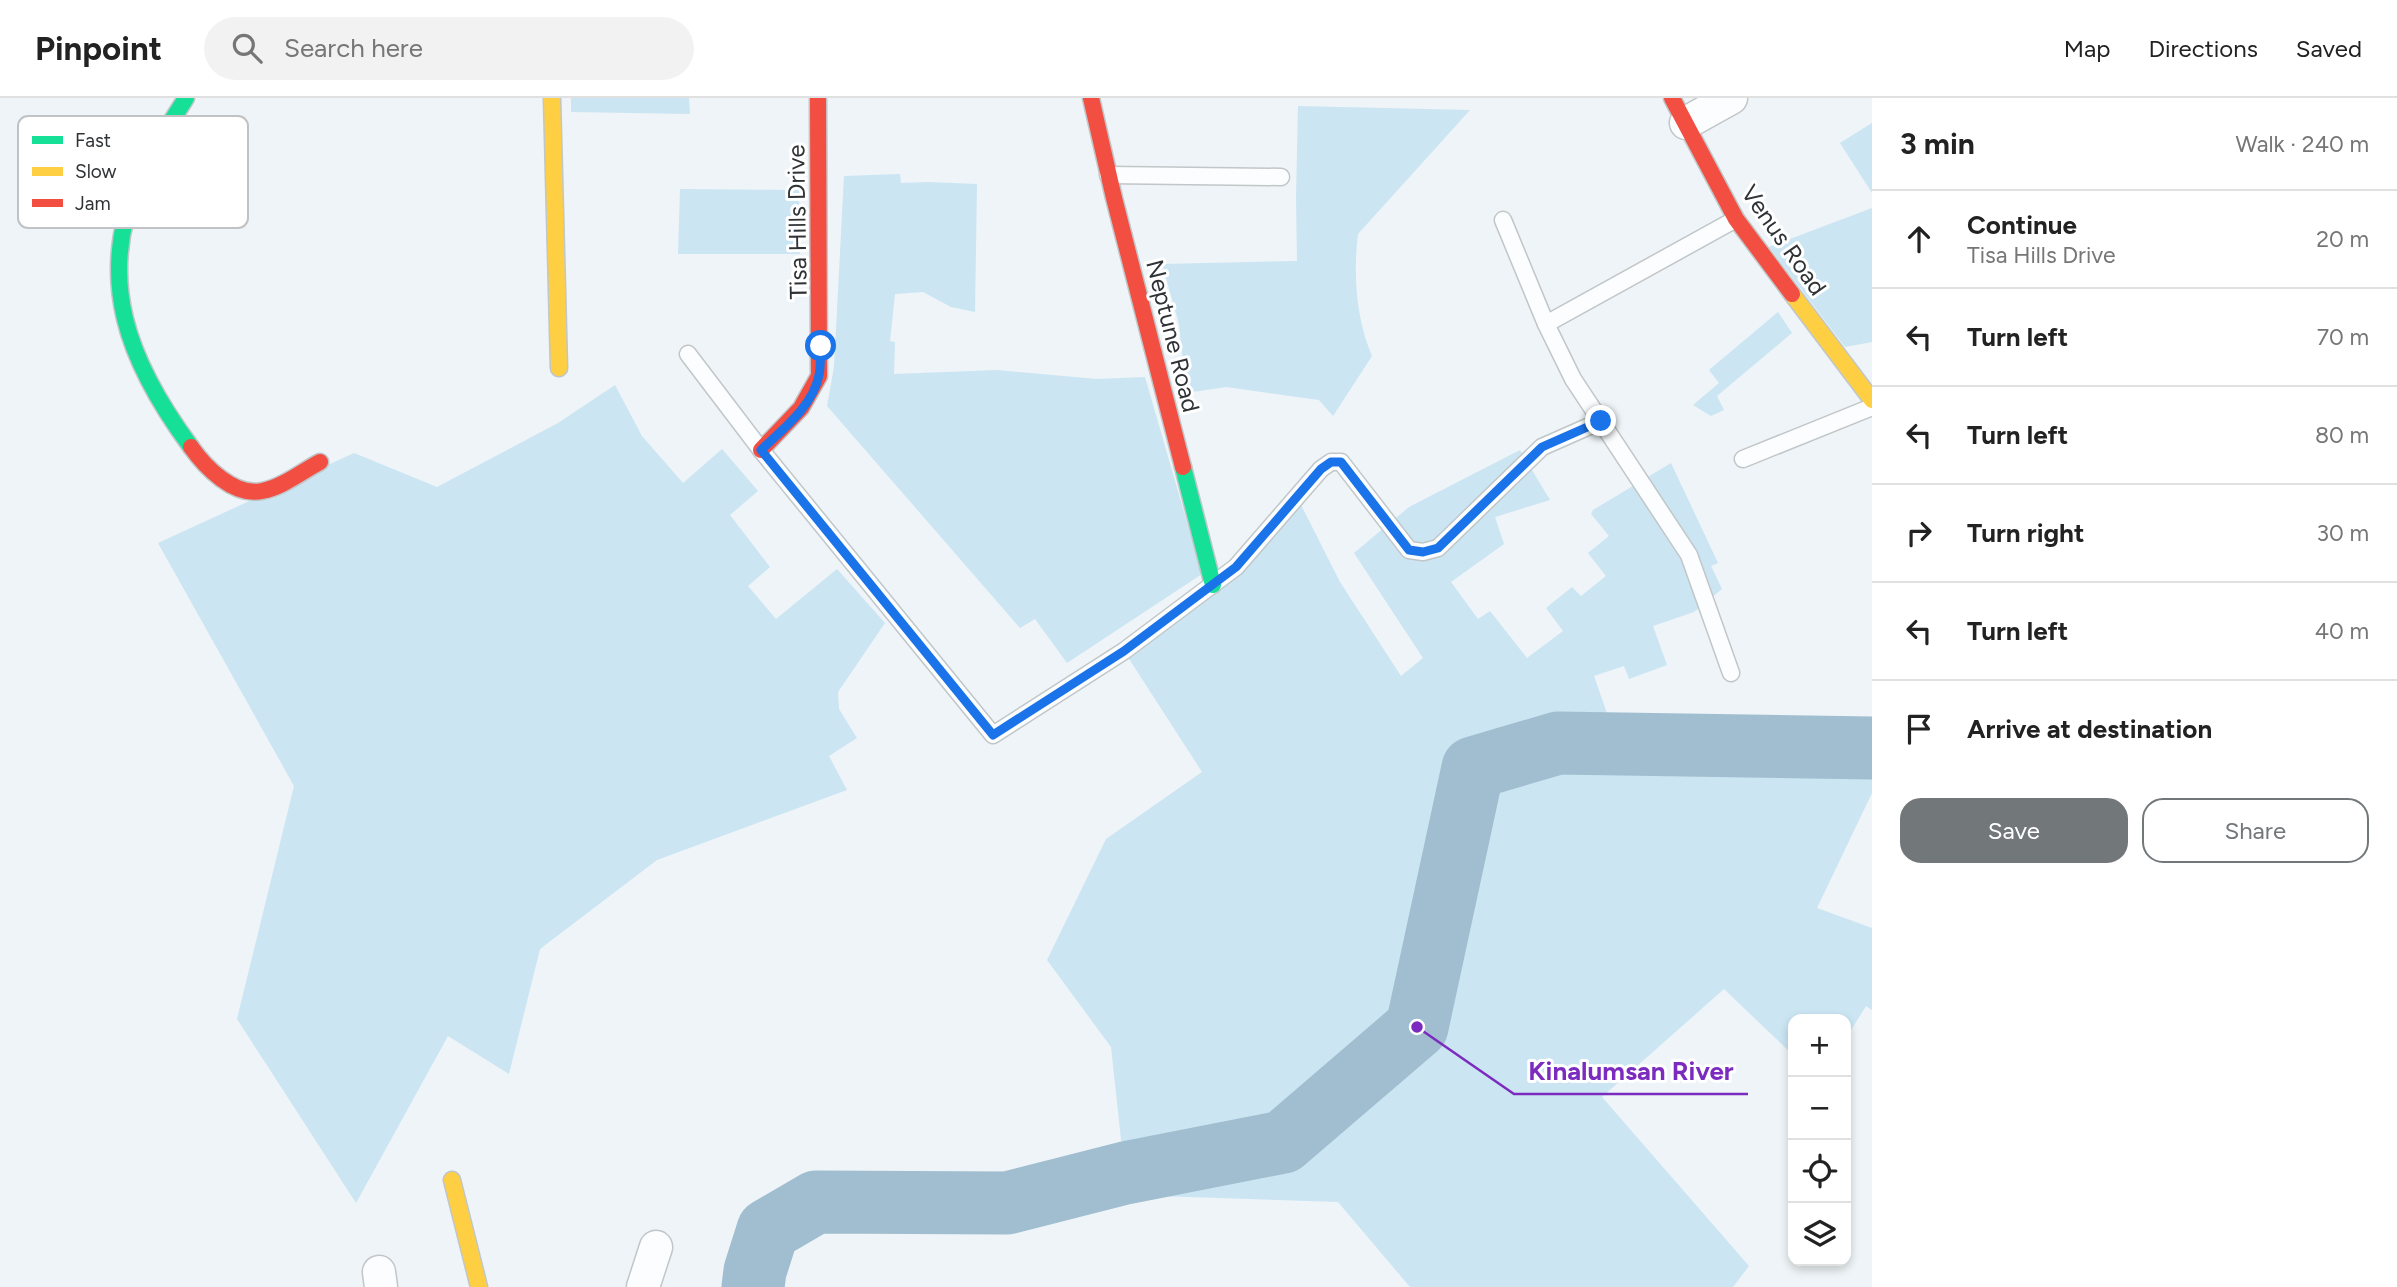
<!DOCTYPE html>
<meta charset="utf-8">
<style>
:root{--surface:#fff;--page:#f2f2f2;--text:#222;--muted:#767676;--line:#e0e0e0;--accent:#72777a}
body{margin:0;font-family:Figtree,sans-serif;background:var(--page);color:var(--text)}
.controls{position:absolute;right:21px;bottom:21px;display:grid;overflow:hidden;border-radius:14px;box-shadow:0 4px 10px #0003}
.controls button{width:63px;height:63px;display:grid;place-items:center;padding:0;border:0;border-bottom:2px solid var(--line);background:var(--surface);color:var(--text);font:35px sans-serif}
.stop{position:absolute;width:21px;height:21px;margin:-16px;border:5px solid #1a73e8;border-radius:50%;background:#fff}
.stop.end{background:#1a73e8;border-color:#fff;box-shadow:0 2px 7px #0008}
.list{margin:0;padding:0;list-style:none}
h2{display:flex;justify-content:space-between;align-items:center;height:91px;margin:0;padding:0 28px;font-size:30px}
h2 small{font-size:23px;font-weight:400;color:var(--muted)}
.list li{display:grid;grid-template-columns:46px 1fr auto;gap:21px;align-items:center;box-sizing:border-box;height:98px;padding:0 28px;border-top:2px solid var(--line)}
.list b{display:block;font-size:26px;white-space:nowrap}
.list p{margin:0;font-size:23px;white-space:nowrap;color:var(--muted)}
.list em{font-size:23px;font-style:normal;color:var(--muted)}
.actions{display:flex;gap:14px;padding:21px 28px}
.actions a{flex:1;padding:16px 0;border:2px solid var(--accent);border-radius:21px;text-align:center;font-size:24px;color:var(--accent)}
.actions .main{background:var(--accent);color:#fff}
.icon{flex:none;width:38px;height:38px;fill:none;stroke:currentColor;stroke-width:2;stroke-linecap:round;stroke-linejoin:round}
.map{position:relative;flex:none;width:1872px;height:1189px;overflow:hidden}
header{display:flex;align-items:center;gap:42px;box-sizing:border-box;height:98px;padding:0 35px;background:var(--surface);border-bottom:2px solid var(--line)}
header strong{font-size:33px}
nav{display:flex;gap:38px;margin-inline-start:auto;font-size:24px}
.search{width:490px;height:63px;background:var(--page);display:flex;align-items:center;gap:18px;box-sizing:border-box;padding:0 24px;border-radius:38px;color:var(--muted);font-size:26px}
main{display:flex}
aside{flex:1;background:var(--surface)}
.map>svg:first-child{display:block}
</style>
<header>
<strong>Pinpoint</strong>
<div class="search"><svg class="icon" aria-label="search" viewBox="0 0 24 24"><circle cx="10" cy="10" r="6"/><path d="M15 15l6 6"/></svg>Search here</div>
<nav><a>Map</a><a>Directions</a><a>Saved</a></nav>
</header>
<main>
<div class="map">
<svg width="1872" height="1189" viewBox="0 0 1872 1189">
<rect width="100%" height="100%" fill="#eef4f7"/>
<g fill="#cbe5f3">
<path d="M571,0H689L690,16L571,14Z"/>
<path d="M1298,8L1470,12L1358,136C1353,176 1356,221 1372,258L1333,318L1319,302L1226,289L1186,295L1179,226L1162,166L1297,163L1296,100Z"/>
<path d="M1872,25V95L1840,45Z"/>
<path d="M900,76L901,85L928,84L977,86L975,214L951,209L923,194L895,196L890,243L895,244L894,276L997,272L1097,281L1145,279L1202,476L1067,565L1035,521L1020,530L827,308L834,269L844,78Z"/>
<path d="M680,91L799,92L800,156H678Z"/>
<path d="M1872,110V244L1845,249L1769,149Z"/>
<path d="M1778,214L1792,235L1717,298L1724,312L1711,318L1693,307L1719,285L1709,272Z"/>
<path d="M615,287L642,338L683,385L722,351L758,393L730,417L770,469L748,488L776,521L837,471L885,525L838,594L839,611L857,640L829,658L847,692L657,762L540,851L509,976L448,938L356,1105L237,921L294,688L158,445L354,355L437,389L558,325Z"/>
<path d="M1520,352L1550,402L1495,419L1504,446L1451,484L1478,521L1490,513L1527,560L1563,533L1546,510L1572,489L1581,498L1606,478L1588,455L1609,438L1591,416L1593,412L1671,365L1718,465L1711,468L1722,491L1694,514L1653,528L1667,567L1629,581L1624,568L1594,578L1610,624L1632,625L1633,635L1602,646L1872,650V695L1817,810L1872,830V912L1866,908L1846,940V921H1793V957L1724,891L1602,999L1749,1168L1733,1189H1410L1338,1104L1127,1097L1111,949L1047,862L1106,741L1202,674L1124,553L1213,487L1297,399L1340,484L1401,578L1423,560L1354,455L1409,409Z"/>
</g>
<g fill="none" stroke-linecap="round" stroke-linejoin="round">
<path stroke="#a0becf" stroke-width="63" d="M753,1189L755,1173L768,1132L816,1104L1007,1105L1125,1075L1283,1044L1417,929L1473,670L1558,645L1872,650"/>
<defs>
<g id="lane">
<path d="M1108,77L1281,79"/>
<path d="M1503,122L1546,226L1573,281L1689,457L1731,575"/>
<path d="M1546,226L1736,121"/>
<path d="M688,256L761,352L993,637L1124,553L1236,469L1321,371L1331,364H1341L1409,452L1423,454L1438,450L1542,349L1601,323"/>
<path d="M1743,361L1872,309"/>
</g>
<g id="street">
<path d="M1686,25L1731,0"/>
<path d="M379,1174L381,1189"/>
<path d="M643,1189L656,1149"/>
</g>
<g id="fast">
<path d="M186,0C170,26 152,51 140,79C94,181 129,265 191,349"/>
<path d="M1183,369L1213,487"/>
</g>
<g id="slow">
<path d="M552,0L559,270"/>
<path d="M1792,196L1872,302"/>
<path d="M452,1082L479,1189"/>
</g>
<g id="jam">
<path d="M1091,0L1114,100L1183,369"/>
<path d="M1672,0L1736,121L1792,196"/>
<path d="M191,349C205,369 234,399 262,393C283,389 301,374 320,364"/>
<path d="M761,352L801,310L819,278L818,0"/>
</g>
</defs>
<use href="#lane" stroke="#c1c6c8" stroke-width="19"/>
<use href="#street" stroke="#c1c6c8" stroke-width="35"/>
<use href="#fast" stroke="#c1c6c8" stroke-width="19"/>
<use href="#slow" stroke="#c1c6c8" stroke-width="19"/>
<use href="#jam" stroke="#c1c6c8" stroke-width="19"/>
<use href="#lane" stroke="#fcfdfe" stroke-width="16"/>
<use href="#street" stroke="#fcfdfe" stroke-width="32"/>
<use href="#fast" stroke="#16e098" stroke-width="16"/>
<use href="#slow" stroke="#ffcf43" stroke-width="16"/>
<use href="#jam" stroke="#f24e42" stroke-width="16"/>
</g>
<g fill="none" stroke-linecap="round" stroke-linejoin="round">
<path stroke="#1a73e8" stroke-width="9" d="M821,248C820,257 821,268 819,277C813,308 783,331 761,352L993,637L1124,553L1236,469L1321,371L1331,364H1341L1409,452L1423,454L1438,450L1542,349L1601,323"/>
</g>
<g text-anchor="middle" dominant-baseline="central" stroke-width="6" stroke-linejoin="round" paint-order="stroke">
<g font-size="24" fill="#2f3336" stroke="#fff">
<text transform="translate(797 124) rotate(-91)">Tisa Hills Drive</text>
<text transform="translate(1784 142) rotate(55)">Venus Road</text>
<text transform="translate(1173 238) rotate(76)">Neptune Road</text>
</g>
</g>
<rect x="18" y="18" width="230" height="112" rx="10" fill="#fff" stroke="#c1c2c3" stroke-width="2"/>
<rect x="32" y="38" width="31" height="8" fill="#16e098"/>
<rect x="32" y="69" width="31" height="9" fill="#ffcf43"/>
<rect x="32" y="101" width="31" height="8" fill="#f24e42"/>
<g font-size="19" fill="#2f3336">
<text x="75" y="49">Fast</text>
<text x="75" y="80">Slow</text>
<text x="75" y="112">Jam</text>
</g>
<path fill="none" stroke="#7b2cbf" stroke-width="2.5" d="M1417 929L1514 996H1748"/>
<circle fill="#7b2cbf" stroke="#fff" stroke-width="2.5" cx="1417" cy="929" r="7"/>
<g font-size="26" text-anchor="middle" font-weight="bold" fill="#7b2cbf" stroke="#fff" stroke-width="6" stroke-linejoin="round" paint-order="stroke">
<text x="1631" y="982">Kinalumsan River</text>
</g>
</svg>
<div class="controls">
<button>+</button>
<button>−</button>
<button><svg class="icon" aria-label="locate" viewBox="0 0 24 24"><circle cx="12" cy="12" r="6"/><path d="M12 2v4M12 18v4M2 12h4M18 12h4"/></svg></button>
<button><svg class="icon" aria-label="layers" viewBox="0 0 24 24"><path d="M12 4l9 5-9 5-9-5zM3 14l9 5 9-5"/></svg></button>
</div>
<div class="stop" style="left:821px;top:248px"></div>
<div class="stop end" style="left:1601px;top:323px"></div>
</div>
<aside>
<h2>3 min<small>Walk · 240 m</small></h2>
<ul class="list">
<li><svg class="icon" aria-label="ahead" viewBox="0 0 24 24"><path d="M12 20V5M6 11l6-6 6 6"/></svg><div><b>Continue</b><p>Tisa Hills Drive</p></div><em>20 m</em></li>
<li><svg class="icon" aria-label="left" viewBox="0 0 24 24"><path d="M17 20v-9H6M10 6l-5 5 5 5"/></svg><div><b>Turn left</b></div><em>70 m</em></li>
<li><svg class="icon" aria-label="left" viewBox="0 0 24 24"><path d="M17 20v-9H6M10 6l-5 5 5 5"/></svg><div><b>Turn left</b></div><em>80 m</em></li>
<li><svg class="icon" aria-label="right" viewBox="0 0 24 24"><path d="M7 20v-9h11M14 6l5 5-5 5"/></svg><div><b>Turn right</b></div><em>30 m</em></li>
<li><svg class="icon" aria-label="left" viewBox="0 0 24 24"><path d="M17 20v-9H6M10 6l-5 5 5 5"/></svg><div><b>Turn left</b></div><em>40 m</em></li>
<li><svg class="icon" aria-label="arrive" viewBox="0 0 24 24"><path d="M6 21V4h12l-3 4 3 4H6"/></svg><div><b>Arrive at destination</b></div></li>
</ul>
<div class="actions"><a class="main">Save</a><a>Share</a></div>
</aside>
</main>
